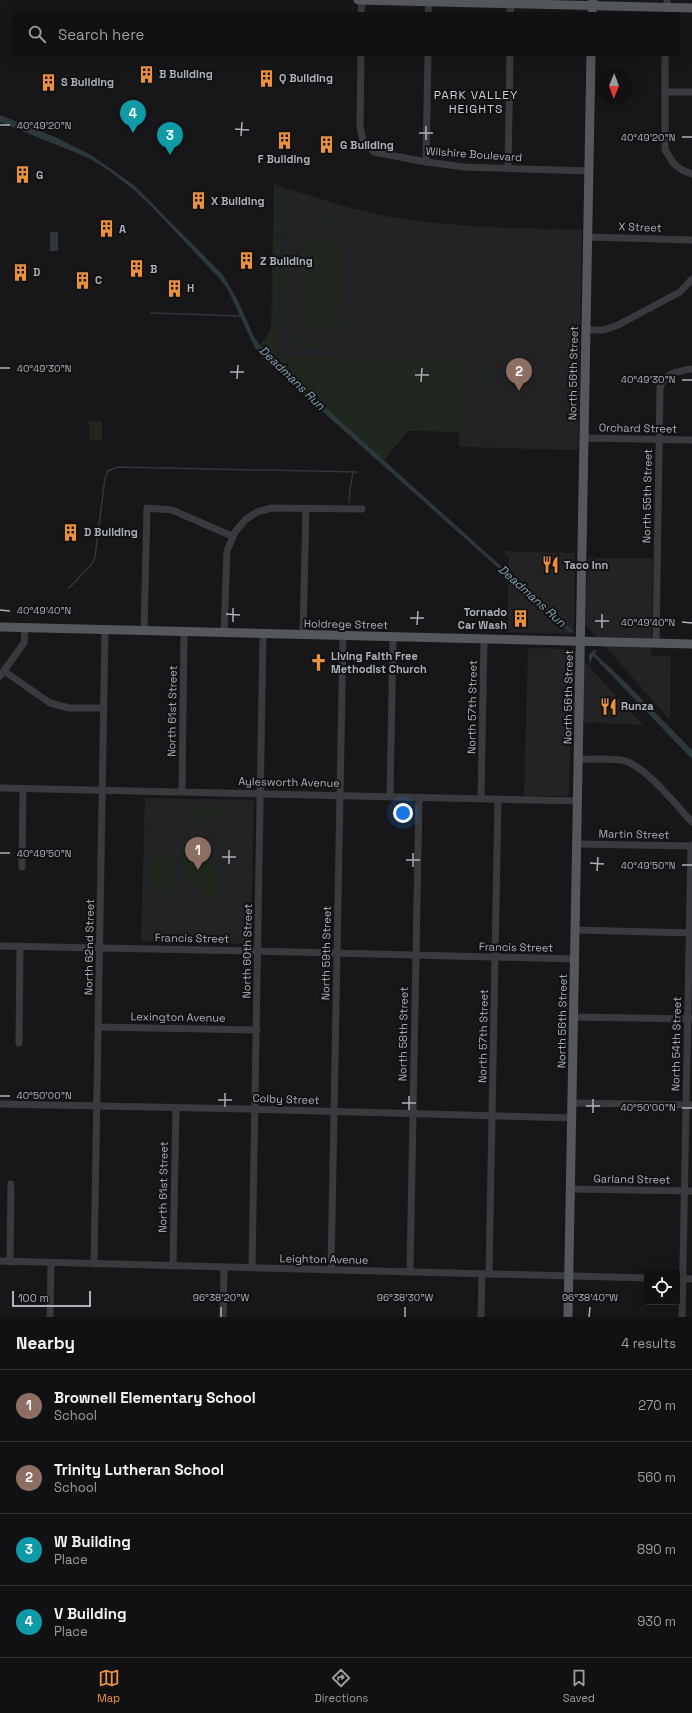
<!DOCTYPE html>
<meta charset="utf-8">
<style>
:root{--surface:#111113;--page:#1e1f21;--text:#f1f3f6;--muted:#9c9da0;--line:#303133;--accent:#eb913d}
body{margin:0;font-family:"Space Grotesk",sans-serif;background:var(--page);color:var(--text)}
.controls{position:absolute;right:12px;bottom:12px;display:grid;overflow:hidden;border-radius:4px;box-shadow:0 4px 16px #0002}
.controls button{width:36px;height:36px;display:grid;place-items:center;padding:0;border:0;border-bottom:1px solid var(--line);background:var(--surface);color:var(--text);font:20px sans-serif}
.compass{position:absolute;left:596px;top:68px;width:36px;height:36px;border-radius:50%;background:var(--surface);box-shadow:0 4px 16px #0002;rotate:181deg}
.scale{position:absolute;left:12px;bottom:10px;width:79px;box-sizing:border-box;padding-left:4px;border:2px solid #aab1b8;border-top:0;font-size:11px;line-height:14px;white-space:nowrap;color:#aab1b8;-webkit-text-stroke:3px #121214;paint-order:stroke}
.you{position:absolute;left:403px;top:813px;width:14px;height:14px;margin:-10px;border:3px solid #fff;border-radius:50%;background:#1a73e8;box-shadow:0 0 0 6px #1a73e833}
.badge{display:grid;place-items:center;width:26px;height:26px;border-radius:50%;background:var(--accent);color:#fff;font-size:13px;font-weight:700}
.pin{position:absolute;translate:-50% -33px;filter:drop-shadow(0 1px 2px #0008)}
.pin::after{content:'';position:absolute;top:21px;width:14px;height:12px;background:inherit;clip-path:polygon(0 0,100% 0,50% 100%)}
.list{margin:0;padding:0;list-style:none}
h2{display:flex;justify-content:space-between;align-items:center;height:52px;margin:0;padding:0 16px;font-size:17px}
h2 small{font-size:13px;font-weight:400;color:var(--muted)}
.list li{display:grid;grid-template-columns:26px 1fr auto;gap:12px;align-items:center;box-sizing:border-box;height:72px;padding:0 16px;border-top:1px solid var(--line)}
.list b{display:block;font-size:15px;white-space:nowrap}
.list p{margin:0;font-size:13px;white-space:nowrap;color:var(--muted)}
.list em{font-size:13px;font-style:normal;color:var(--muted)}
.icon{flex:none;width:22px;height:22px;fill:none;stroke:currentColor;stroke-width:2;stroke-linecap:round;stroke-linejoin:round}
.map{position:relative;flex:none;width:692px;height:1317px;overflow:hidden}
.search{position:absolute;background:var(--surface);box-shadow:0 4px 16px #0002;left:12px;right:12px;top:12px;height:44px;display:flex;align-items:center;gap:10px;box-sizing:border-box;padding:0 14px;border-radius:4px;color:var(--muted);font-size:15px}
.sheet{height:340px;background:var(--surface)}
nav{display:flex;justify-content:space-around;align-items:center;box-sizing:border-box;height:56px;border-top:1px solid var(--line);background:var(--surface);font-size:11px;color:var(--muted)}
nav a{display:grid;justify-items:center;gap:2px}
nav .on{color:var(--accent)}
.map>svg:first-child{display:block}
</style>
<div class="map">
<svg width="692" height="1317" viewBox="0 0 692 1317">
<rect width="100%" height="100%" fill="#171719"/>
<g fill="#232326">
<path d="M282,187L347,207L384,216L425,222L483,227L582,230L578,450L459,447L460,361L278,356Z"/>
<path d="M502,551L575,553L574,634L507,632L509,557Z"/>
<path d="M588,558H653L651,655L671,656L670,720L585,624Z"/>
<path d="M528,648L573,649L643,725L571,722L569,796H524Z"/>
<path d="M145,798L254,800L251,941L247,944L141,941Z"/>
</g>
<g fill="#1f271f" fill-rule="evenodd">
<path d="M274,183L282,187L278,356L460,360V432L408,431L382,463L257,349L271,330Z"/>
<path d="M317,219C335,217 352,228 356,246V321C346,357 291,360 286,321C286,302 283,253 290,238C295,227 306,221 317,219ZM321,223C338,224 351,235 353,252L351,319C342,353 300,353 290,319V252C292,236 304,224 321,223Z"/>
<path d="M302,241L342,242L341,328L301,327Z"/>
<path d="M480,370H492V383L480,382Z"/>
<rect x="89" y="421" width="13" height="19"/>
<rect x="210" y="807" width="14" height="11"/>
<path d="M190,808H206V817L199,822H192L188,818Z"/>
<path d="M182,848H209L208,857L215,861V868H219L218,888L219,894L216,896H203L199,888L187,886L183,881Z"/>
<path d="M163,856V858H166V856L174,857L177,866L172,894C167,895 163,891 157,891C147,881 149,870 150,857Z"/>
</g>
<g fill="#2d383c">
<path d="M0,115L55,137L91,155L135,186L223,275L238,301L254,337L266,354L573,631L571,633L265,360L255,348L228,290L220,279L150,205L135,191L111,172L89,158L0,122Z"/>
<rect x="50" y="232" width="8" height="19"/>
<path d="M594,650H596L595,654L620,677L692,750V759L593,656L589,665V654Z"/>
</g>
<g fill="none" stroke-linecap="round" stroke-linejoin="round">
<g stroke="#2d383c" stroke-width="1.5">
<path d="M151,313L243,316"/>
<path d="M349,502L350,489L353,473"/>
<path d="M69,588L92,564L95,557L105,478L108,471L117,467L357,472"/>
</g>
<g stroke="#383a3e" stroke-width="7">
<path d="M361,14L362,0"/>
<path d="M428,14L429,0"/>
<path d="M510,14L512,0"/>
<path d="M666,14L667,0"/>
<path d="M361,54L360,127L363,140L374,152L426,162L464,167L589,171"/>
<path d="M665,54V150L674,164L682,170L692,174"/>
<path d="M665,92H692"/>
<path d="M426,162L428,54"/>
<path d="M508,169L510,54"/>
<path d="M588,237L692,240"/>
<path d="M586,330H604L618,325L680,292L692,279"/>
<path d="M584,438L692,440"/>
<path d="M144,631L147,508L172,510L232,536"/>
<path d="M224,633L227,551L235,532L245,520L257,512L272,508L362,509"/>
<path d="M303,635L306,508"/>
<path d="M656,643L660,388C664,373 677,372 690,369"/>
<path d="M4,671L50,703L69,708H104"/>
<path d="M0,676L24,643L25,627"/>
<path d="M578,759C593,760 611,757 625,761C645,766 677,806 692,822"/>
<path d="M0,788L578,801"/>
<path d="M182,791L184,632"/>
<path d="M390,796L393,637"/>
<path d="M481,798L484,639"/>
<path d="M577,844L691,846"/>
<path d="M22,867L23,788"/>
<path d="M575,930L692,933"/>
<path d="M0,946L252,951L575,959"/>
<path d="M574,1017L692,1019"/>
<path d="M98,1027L257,1030"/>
<path d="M19,1043L20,946"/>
<path d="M572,1103L692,1105"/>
<path d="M0,1104L249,1109L572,1118"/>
<path d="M571,1189L692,1191"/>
<path d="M0,1261L647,1278"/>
<path d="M10,1262L11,1184"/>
<path d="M94,1264L105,630"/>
<path d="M173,1266L176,1107"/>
<path d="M252,1268L263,634"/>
<path d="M331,1270L343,636"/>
<path d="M410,1272L419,797"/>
<path d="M489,1274L498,799"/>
<path d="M677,1278L692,1279"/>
<path d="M50,1317L51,1263"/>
<path d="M223,1317L224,1268"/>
<path d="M481,1317L482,1274"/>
<path d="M682,1317L691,846L692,845"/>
</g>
<g stroke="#54585d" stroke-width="9">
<path d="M358,0L692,8"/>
<path d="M592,14L593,0"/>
<path d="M0,627L692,644"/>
<path d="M568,1317L591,54"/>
</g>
</g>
<path fill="none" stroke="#aab1b8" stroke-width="1.5" d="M0,125H10M235,129L249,130M419,133H433M241,136L242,122M682,137H692M426,140V126M0,368H10M230,372H244M415,375H429M237,379L238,365M682,380H692M421,382L422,368M0,610L10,611M226,614L240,615M410,618H424M595,621H609M233,622V608M682,622L692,623M417,625L418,611M602,628V614M0,853H10M222,857H236M406,860H420M590,863L604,864M229,864V850M682,865H692M413,867V853M597,871L598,857M0,1096H10M218,1100H232M402,1103H416M586,1106H600M225,1107V1093M682,1108H692M409,1110V1096M593,1113V1099M221,1317V1307M405,1317V1307M589,1317L590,1307"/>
<defs>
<symbol id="building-bare" viewBox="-9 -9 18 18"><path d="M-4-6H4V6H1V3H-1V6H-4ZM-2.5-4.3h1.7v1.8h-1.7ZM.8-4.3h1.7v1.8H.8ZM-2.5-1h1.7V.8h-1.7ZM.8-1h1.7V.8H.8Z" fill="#eb913d" stroke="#121214" stroke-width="2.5" paint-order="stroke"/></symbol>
<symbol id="restaurant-bare" viewBox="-9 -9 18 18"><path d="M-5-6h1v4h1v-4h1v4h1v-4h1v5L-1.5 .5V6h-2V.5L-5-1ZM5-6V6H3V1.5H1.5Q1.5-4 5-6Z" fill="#eb913d" stroke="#121214" stroke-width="2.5" paint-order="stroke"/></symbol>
<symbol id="church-bare" viewBox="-9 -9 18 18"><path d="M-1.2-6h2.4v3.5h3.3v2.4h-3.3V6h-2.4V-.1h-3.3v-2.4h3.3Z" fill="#eb913d" stroke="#121214" stroke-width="2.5" paint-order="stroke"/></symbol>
</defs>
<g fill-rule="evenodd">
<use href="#building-bare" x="134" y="62" width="25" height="25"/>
<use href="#building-bare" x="254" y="66" width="25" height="25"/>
<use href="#building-bare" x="36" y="70" width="25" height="25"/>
<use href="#building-bare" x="272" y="128" width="25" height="25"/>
<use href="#building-bare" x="314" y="132" width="25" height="25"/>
<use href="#building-bare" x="10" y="162" width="25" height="25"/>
<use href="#building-bare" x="186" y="188" width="25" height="25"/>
<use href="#building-bare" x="94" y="216" width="25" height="25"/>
<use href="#building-bare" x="234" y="248" width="25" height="25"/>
<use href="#building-bare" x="124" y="256" width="25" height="25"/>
<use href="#building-bare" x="8" y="260" width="25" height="25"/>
<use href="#building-bare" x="70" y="268" width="25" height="25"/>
<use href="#building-bare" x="162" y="276" width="25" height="25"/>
<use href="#building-bare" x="58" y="520" width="25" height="25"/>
<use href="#restaurant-bare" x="538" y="552" width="25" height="25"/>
<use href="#building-bare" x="508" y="606" width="25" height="25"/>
<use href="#church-bare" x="306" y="650" width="25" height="25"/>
<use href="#restaurant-bare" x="596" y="694" width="25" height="25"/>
</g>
<g text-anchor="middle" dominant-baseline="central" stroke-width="4" stroke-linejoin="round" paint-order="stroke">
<g font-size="11" font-weight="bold" fill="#aab1b8" stroke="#121214" text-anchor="start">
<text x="159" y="74">B Building</text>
<text x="279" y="78">Q Building</text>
<text x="61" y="82">S Building</text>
<text x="340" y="145">G Building</text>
<text x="284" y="159" text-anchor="middle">F Building</text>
<text x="36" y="175">G</text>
<text x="211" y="201">X Building</text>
<text x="119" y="229">A</text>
<text x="260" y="261">Z Building</text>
<text x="150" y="269">B</text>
<text x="33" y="272">D</text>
<text x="95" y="280">C</text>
<text x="187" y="288">H</text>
<text x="84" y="532">D Building</text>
<text x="564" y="565">Taco Inn</text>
<text x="507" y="612" text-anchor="end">Tornado<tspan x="507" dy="13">Car Wash</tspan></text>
<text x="331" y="656">Living Faith Free<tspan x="331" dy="13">Methodist Church</tspan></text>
<text x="621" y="706">Runza</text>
</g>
<g font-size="11" fill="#aab1b8" stroke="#121214">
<text transform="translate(474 154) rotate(4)">Wilshire Boulevard</text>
<text transform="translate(640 227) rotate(2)">X Street</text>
<text transform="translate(573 373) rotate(-89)">North 56th Street</text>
<text transform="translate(638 428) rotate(1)">Orchard Street</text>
<text transform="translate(647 496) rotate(-89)">North 55th Street</text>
<text transform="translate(346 624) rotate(1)">Holdrege Street</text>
<text transform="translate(568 697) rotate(-89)">North 56th Street</text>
<text transform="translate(472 707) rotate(-89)">North 57th Street</text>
<text transform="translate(172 711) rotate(-89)">North 61st Street</text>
<text transform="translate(289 782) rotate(1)">Aylesworth Avenue</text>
<text transform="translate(634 834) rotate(1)">Martin Street</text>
<text transform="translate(192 938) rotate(1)">Francis Street</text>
<text transform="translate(89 947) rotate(-89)">North 62nd Street</text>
<text transform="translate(516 947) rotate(1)">Francis Street</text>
<text transform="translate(247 951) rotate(-89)">North 60th Street</text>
<text transform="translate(326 953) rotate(-89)">North 59th Street</text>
<text transform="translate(178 1017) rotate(1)">Lexington Avenue</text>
<text transform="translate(562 1021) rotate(-89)">North 56th Street</text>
<text transform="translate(403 1034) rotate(-89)">North 58th Street</text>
<text transform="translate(483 1036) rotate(-89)">North 57th Street</text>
<text transform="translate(676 1044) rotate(-89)">North 54th Street</text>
<text transform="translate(286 1099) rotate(2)">Colby Street</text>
<text transform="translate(632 1179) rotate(1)">Garland Street</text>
<text transform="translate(163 1187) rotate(-89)">North 61st Street</text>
<text transform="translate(324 1259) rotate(1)">Leighton Avenue</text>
</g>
<g font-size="12" letter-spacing="1" fill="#cacfd4" stroke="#121214">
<text x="476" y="95">PARK VALLEY<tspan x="476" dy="14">HEIGHTS</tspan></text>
</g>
<g font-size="12" font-style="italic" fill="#82a4b2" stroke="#121214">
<text transform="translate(292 378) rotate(44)">Deadmans Run</text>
<text transform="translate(532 596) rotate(42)">Deadmans Run</text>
</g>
</g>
<g font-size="10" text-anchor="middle" fill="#aab1b8" stroke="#121214" stroke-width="4" stroke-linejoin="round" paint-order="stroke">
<text x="44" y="129">40°49'20"N</text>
<text x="648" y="141">40°49'20"N</text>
<text x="44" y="372">40°49'30"N</text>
<text x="648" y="383">40°49'30"N</text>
<text x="44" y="614">40°49'40"N</text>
<text x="648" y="626">40°49'40"N</text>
<text x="44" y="857">40°49'50"N</text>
<text x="648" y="869">40°49'50"N</text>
<text x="44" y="1099">40°50'00"N</text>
<text x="648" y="1111">40°50'00"N</text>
<text x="221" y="1301">96°38'20"W</text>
<text x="405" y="1301">96°38'30"W</text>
<text x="590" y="1301">96°38'40"W</text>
</g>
</svg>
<div class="controls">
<button><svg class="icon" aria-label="locate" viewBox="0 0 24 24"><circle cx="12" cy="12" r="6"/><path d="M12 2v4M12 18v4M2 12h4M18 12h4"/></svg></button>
</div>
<svg class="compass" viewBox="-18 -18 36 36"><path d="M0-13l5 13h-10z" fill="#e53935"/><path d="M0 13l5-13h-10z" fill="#9c9da0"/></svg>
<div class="scale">100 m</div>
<div class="you"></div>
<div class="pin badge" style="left:198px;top:870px;background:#8d6e63">1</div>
<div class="pin badge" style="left:519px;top:391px;background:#8d6e63">2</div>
<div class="pin badge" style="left:170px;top:155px;background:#0f9aa8">3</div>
<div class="pin badge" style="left:133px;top:133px;background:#0f9aa8">4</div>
<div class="search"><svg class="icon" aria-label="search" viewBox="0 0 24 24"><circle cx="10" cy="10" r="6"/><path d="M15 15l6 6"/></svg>Search here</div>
</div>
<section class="sheet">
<h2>Nearby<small>4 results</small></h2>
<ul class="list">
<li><span class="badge" style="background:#8d6e63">1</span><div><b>Brownell Elementary School</b><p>School</p></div><em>270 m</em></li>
<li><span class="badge" style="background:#8d6e63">2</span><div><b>Trinity Lutheran School</b><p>School</p></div><em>560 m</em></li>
<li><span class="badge" style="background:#0f9aa8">3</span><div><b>W Building</b><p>Place</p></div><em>890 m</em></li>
<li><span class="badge" style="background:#0f9aa8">4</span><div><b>V Building</b><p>Place</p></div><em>930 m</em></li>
</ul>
</section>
<nav>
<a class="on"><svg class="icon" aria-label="map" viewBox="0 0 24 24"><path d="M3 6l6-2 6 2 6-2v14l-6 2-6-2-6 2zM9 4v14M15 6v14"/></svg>Map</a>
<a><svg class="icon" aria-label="directions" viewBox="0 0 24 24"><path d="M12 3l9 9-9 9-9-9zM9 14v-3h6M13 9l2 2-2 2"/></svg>Directions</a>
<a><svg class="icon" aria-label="saved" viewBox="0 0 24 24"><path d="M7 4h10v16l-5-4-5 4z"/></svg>Saved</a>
</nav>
